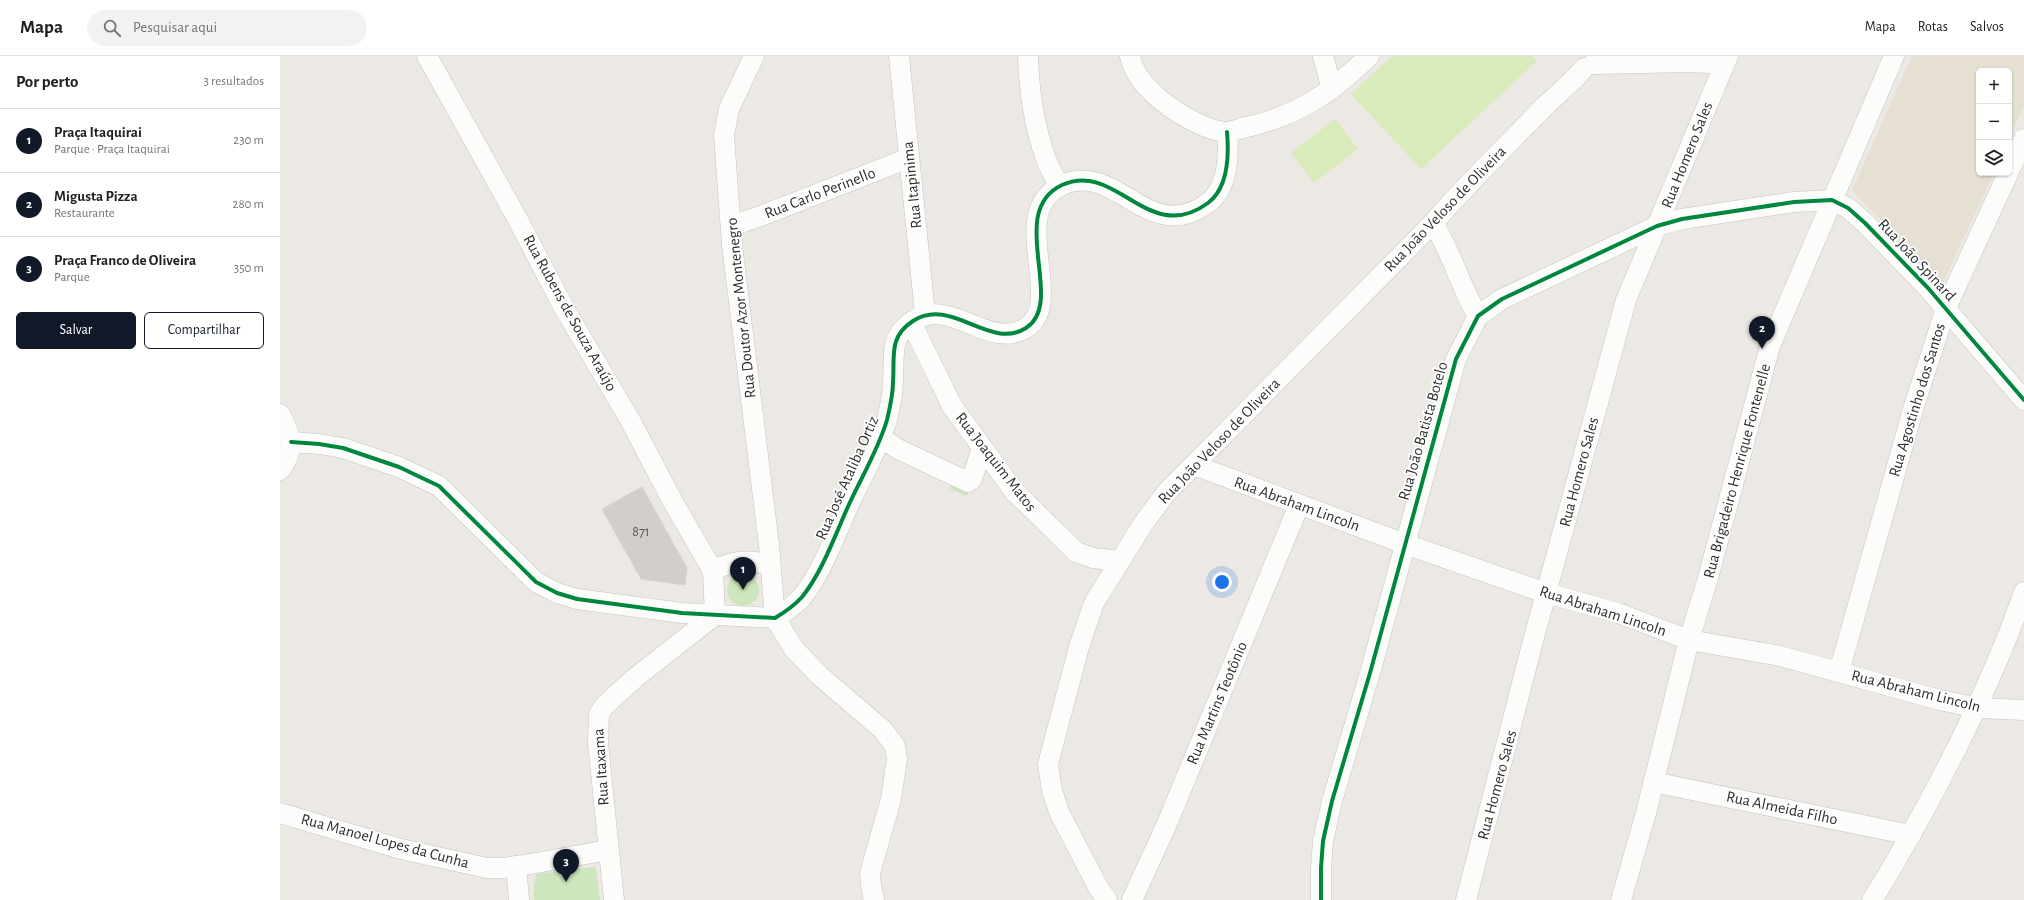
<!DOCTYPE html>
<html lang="pt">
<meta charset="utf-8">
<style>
:root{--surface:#fff;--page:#f2f2f2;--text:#202124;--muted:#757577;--line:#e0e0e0;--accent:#111827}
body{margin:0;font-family:"Alegreya Sans",sans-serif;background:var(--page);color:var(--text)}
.controls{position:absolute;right:12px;top:12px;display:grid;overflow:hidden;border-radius:6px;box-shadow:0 1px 3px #0004}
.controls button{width:36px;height:36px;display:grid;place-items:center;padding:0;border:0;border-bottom:1px solid var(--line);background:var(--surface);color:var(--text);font:20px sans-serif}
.you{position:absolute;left:942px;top:526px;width:14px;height:14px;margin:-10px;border:3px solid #fff;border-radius:50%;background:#1a73e8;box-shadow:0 0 0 6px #1a73e833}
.badge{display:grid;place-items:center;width:26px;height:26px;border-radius:50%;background:var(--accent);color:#fff;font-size:13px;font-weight:700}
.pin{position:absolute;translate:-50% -33px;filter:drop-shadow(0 1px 2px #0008)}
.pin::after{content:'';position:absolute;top:21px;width:14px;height:12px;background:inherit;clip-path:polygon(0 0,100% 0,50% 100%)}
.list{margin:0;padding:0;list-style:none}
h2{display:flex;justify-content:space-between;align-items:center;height:52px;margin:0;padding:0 16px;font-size:17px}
h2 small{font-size:13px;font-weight:400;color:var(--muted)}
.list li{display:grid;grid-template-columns:26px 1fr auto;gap:12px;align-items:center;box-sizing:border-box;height:64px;padding:0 16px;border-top:1px solid var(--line)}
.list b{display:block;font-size:15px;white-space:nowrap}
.list p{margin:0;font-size:13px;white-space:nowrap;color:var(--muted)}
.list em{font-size:13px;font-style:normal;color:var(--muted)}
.actions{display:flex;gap:8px;padding:12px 16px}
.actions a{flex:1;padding:9px 0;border:1px solid var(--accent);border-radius:6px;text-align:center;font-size:14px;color:var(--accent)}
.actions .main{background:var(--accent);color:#fff}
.icon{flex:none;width:22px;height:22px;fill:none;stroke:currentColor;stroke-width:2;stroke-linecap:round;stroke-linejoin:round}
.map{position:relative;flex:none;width:1744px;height:844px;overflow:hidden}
header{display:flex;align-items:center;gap:24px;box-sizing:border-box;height:56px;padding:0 20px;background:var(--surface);border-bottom:1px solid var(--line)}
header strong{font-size:19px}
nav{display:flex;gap:22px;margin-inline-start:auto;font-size:14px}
.search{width:280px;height:36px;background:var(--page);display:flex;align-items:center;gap:10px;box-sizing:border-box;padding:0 14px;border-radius:22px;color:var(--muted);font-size:15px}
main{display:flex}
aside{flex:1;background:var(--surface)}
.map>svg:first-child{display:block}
</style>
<header>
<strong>Mapa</strong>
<div class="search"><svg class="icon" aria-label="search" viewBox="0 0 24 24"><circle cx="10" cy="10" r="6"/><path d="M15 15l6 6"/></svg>Pesquisar aqui</div>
<nav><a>Mapa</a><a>Rotas</a><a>Salvos</a></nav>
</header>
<main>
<aside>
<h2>Por perto<small>3 resultados</small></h2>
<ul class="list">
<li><span class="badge">1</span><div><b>Praça Itaquirai</b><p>Parque · Praça Itaquirai</p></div><em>230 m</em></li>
<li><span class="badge">2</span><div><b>Migusta Pizza</b><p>Restaurante</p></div><em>280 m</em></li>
<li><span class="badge">3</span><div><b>Praça Franco de Oliveira</b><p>Parque</p></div><em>350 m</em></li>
</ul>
<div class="actions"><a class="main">Salvar</a><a>Compartilhar</a></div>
</aside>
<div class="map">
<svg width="1744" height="844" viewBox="0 0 1744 844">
<rect width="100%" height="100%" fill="#ece8e4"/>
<path fill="#e6e0d3" d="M1632,0H1744V49L1729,84V15H1699V117H1714L1663,227L1572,134Z"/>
<g fill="#cee6be">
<path d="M672,424L691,429L687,440L670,433Z"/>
<circle cx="463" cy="534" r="16"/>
<path d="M314,811L316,812L320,844H254V829L256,818Z"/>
</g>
<g fill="#d9eabb">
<path d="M1112,0H1252L1257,5L1141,113L1071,38Z"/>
<path d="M1055,63L1078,93L1034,127L1011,97Z"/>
</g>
<path fill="#d1cecb" stroke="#d7d4d0" d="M362,431L407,512L405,529L361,523L322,453Z"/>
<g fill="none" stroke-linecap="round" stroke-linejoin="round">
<defs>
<g id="minor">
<path d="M147,0L238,164L284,252L350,364L393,446L433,515L435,559"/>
<path d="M474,0L449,53L444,79L452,189L489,489L495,562L514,593L540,620L603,674L615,690L617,703L611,743L590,817L591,830L594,844"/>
<path d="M619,0L645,258"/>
<path d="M748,0C749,33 754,69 765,100C768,111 775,120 779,131"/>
<path d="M850,0C854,21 871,37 887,49C902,60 929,76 948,76C955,75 964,71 971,70C1022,57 1052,36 1089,0"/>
<path d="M1043,0L1052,33"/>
<path d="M1313,8L1411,6L1444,8"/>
<path d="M1153,167C1172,196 1180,231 1198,260"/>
<path d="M451,170L481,160L629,102"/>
<path d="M631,266L672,350L734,435L796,496L813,502L839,505"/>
<path d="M0,358C11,379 16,393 0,414"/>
<path d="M600,381L618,393L688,426L692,423L702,392"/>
<path d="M11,386L39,388L63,392L119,411L159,430L256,526L277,537L297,543L402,557L495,562C505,556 514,550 522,541C544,514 557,473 572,442C584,417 599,391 607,364C610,351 613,339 613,326C615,301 608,281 633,265C672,240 709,295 746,272C787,246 725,156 782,129C837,104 868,191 928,147C948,132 949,99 947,76"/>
<path d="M914,409L1125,488L1263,536L1338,557L1409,584L1500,600L1660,644L1698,652L1744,654"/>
<path d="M433,515C451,504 469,503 490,509"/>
<path d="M1559,616L1634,350L1666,252L1744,83"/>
<path d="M1373,726L1631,779"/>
<path d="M0,757L121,793L207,812H224L245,809L328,794"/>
<path d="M236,810L239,844"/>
<path d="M334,844L318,687L319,658L325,649L355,622L435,559"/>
<path d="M827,844L818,831L780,758L772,735L768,708L799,591L814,547L863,468L886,437L1153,167C1188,127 1226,90 1263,52C1277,38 1292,27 1304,12"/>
<path d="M852,844L886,770L1019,449"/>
<path d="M1041,844V812L1043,785L1052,745L1090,617L1176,303L1198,260L1222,243L1377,170L1402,163L1514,146L1552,144L1568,152L1585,167L1648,232L1744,344"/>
<path d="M1186,844L1253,585L1346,244L1448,0"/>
<path d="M1341,844L1366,757L1409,584L1428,522L1490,290L1614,0"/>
<path d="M1592,844C1610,817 1625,788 1641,760C1681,687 1717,614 1744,536"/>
</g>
</defs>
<use href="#minor" stroke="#c5c4c5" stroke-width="21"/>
<use href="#minor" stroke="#fcfcfb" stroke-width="20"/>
<defs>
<g id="cycleway">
<path d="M11,386L39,388L63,392L119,411L159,430L256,526L277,537L297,543L402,557L495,562C505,556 514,550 522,541C544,514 557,473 572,442C584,417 599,391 607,364C610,351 613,339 613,326C615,301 608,281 633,265C672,240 709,295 746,272C787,246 725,156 782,129C837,104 868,191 928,147C948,132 949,99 947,76"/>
<path d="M1041,844V812L1043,785L1052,745L1090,617L1176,303L1198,260L1222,243L1377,170L1402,163L1514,146L1552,144L1568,152L1585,167L1648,232L1744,344"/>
</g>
</defs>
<use href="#cycleway" stroke="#fff" stroke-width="6"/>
<use href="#cycleway" stroke="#00873e" stroke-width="4"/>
</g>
<g text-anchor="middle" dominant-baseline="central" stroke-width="3.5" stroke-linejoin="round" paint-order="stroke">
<g font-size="14" fill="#585857">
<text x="361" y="476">871</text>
</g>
<g font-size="16" fill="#2e2e2e" stroke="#fff">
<text transform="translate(1407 99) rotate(-68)">Rua Homero Sales</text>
<text transform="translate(632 129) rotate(-96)">Rua Itapinima</text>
<text transform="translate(540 137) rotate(-21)">Rua Carlo Perinello</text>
<text transform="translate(1165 153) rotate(-46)">Rua João Veloso de Oliveira</text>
<text transform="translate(1637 204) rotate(47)">Rua João Spinard</text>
<text transform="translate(461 252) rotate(-96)">Rua Doutor Azor Montenegro</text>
<text transform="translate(290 257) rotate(61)">Rua Rubens de Souza Araújo</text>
<text transform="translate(1637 344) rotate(-73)">Rua Agostinho dos Santos</text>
<text transform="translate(1143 375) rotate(-74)">Rua João Batista Botelo</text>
<text transform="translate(939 385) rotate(-46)">Rua João Veloso de Oliveira</text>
<text transform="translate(716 406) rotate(52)">Rua Joaquim Matos</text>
<text transform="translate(1457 415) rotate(-75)">Rua Brigadeiro Henrique Fontenelle</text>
<text transform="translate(1299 416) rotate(-75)">Rua Homero Sales</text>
<text transform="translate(567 422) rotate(-66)">Rua José Ataliba Ortiz</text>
<text transform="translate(1017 448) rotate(20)">Rua Abraham Lincoln</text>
<text transform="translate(1323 555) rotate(18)">Rua Abraham Lincoln</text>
<text transform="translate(1636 635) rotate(14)">Rua Abraham Lincoln</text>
<text transform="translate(937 647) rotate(-67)">Rua Martins Teotônio</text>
<text transform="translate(321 711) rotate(-94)">Rua Itaxama</text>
<text transform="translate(1217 729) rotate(-75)">Rua Homero Sales</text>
<text transform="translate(1502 752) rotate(12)">Rua Almeida Filho</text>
<text transform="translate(105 785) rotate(15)">Rua Manoel Lopes da Cunha</text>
</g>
</g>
</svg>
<div class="controls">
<button>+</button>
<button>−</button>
<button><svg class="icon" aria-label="layers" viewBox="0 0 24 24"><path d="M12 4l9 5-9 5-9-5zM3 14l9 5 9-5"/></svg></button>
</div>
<div class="you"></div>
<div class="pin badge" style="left:463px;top:534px">1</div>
<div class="pin badge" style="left:1482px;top:293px">2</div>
<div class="pin badge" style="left:286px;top:826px">3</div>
</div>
</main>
